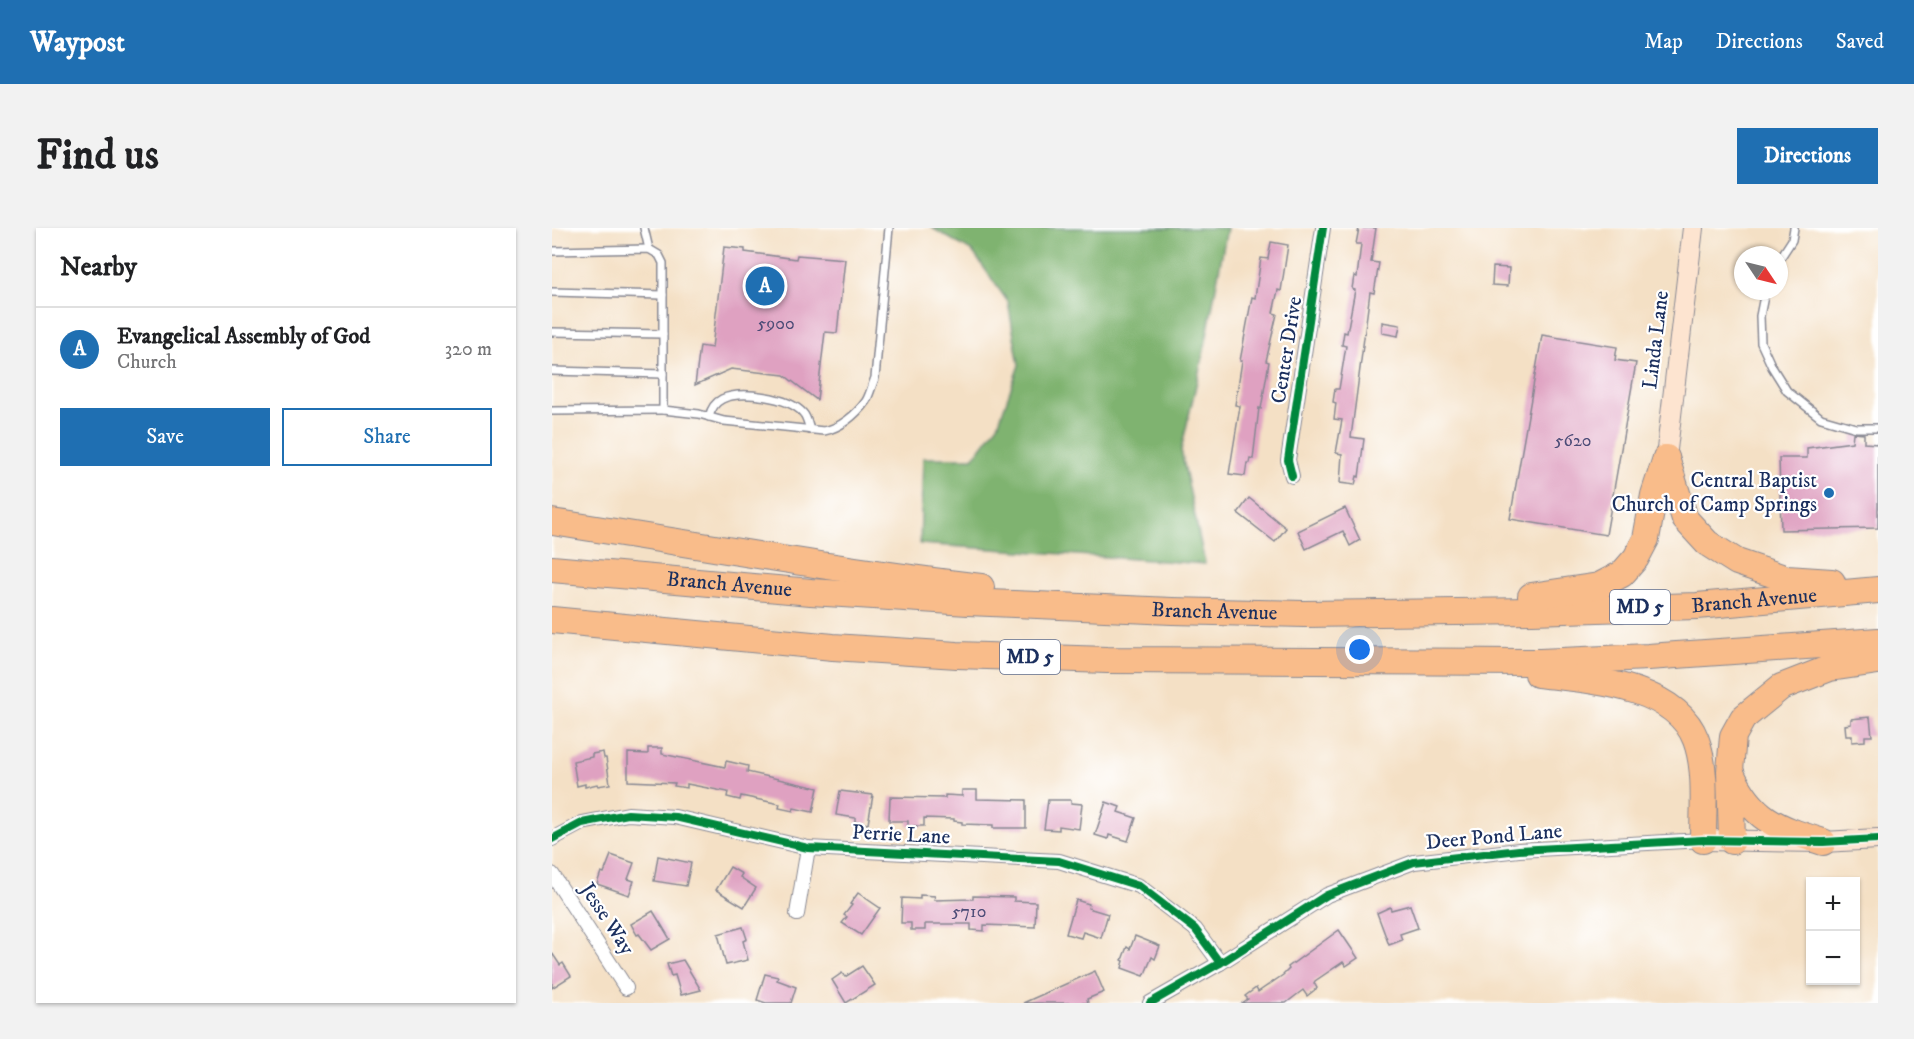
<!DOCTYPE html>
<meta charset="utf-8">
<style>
:root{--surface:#fff;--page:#f2f2f2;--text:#202124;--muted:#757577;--line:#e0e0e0;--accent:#1f6fb2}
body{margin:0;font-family:"IM FELL DW Pica",serif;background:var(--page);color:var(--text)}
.controls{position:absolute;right:18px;bottom:18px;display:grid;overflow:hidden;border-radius:0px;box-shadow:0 2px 4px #0004}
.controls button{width:54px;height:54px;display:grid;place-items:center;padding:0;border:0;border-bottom:2px solid var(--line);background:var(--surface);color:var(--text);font:30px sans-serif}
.compass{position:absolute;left:1182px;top:18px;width:54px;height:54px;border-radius:50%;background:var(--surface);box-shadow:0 2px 4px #0004;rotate:125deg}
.you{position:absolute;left:808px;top:422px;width:21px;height:21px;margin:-15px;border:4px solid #fff;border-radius:50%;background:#1a73e8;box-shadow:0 0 0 9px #1a73e833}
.badge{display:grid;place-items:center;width:39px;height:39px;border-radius:50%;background:var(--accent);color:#fff;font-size:20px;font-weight:700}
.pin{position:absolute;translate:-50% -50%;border:3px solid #fff;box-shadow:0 2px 6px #0006}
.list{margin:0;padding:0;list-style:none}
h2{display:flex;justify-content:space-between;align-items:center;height:78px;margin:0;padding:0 24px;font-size:26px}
h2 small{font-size:20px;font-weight:400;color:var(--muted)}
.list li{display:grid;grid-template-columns:39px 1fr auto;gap:18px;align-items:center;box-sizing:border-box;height:84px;padding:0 24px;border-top:2px solid var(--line)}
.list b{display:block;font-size:22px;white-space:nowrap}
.list p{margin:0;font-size:20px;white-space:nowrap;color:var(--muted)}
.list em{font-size:20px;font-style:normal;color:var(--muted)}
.actions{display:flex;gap:12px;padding:18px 24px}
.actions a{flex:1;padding:14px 0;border:2px solid var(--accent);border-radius:0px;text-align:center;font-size:21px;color:var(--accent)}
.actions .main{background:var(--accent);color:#fff}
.map{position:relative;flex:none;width:1326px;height:775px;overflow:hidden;border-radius:0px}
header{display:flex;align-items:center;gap:36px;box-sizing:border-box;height:84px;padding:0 30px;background:var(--accent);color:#fff}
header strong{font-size:28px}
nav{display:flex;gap:33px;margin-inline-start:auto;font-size:21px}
.intro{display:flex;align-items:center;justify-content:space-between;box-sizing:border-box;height:144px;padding:0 36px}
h1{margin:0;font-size:42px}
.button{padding:15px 27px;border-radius:0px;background:var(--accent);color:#fff;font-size:21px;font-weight:700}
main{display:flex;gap:36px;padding:0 36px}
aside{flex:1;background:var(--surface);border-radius:0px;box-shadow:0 2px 4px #0004}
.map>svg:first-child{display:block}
</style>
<header>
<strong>Waypost</strong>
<nav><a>Map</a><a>Directions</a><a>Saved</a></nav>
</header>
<div class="intro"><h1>Find us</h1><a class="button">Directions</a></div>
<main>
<aside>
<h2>Nearby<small></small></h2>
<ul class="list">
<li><span class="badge">A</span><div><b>Evangelical Assembly of God</b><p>Church</p></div><em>320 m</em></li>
</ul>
<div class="actions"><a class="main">Save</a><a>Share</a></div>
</aside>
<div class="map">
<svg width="1326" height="775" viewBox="0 0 1326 775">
<rect width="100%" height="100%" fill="#fff"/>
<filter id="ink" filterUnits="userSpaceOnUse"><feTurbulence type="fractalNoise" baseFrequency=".0167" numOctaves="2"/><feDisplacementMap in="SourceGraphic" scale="12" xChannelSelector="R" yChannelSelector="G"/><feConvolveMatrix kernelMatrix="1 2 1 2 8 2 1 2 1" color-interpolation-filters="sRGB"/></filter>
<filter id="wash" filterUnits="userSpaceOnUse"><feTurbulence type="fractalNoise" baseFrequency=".008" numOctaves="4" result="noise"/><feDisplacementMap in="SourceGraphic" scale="24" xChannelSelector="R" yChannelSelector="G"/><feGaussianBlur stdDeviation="1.35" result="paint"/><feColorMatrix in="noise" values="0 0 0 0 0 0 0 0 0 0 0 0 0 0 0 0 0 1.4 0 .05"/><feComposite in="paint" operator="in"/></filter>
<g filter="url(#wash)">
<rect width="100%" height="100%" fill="#f4e0c5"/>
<path fill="#7fb36f" stroke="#4d7166" stroke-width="1.5" d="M380,0H675L653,118L629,222L653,336L368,316L371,230H421L446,197L467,137L456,74L421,24Z"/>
<g id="blocks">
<g fill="#dfa1c1">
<path d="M807,0H824L819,34L827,35L822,65L818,64L799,209L812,211L807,249L805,248L803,257L788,255L790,226L784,225L790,192L782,191L784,175L781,174L783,161H787L794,118L790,117L792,104L795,105L803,62L800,61L802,48L805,49L809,16H804Z"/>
<path d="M719,14L736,17L729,63L726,62L721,85L725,86L714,133L717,134L709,181L707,180L701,231L698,230L697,235H695L693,248L677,246L688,178L683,177L690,133H688L700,69L703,70L709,30L716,31Z"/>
<path d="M172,19L193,21V24L244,31L245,27L293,31L285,105L273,104L265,172L232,147L179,141L143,157L148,118L160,120Z"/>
<path d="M941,39L957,40L956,58L940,57Z"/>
<path d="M830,94L848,97L846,108L830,105Z"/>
<path d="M990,107L1065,119L1063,132L1084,135L1054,307L958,291Z"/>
<path d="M1301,205L1312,206V215L1326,216V300L1229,302L1227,230H1255V220L1300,214Z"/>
<path d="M697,270L734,300L723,314L686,285Z"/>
<path d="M793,280L808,312L798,318L791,303L754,321L746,303Z"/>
<path d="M1318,489L1320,508H1313V513L1300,514V508H1294L1293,497L1299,496V491Z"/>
<path d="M96,520H110V526L173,539L174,533L196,538L195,544L266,560L261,584L242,580L241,583L227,580L228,576L189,568L188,572L175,569L176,564L135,556V560L122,558L123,555L76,553V525L96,526Z"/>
<path d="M51,524L52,530H54L58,556L46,558L45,556L33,559V556L25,558L21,533L40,529V526Z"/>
<path d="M410,562H425V571L474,572V600H441V597L410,596V594L402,593V591L372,590V598H356V593H337L338,569L393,570V567L410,568Z"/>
<path d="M288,563L321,567L316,596L303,594V590L284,587Z"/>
<path d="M496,572H519V575L530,576L527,601L507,598V602L492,601Z"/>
<path d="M554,574L568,579L566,584L584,590L576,613L557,607L556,611L543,607Z"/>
<path d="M59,627L82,635L76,651L82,653L77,667L45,656L49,644L52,645Z"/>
<path d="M106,628L139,635L134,658L102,653Z"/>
<path d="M178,639L190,646L188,649L204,660L192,679L164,662Z"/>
<path d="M306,665L328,680L309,707L290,695L295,689L292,687L300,677L298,676Z"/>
<path d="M368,667L383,668L382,672L421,671V668L462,669V673L484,674L483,699L432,697V703L419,702V696H373V702H359V695H349L350,670L368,671Z"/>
<path d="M524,672L537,676L536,680L556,686L549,710L531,704L529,710L514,706Z"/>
<path d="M858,677L866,700L848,706L850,712L837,717L825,685L838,679L839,682Z"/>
<path d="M101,683L118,711L99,722L87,706L85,707L79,696Z"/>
<path d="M191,699L195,711L191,713L196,732L174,737L166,706Z"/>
<path d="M787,702L806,730L794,738L791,734L763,753L762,755L765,760L755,768L751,762L734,775H690L696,771L693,768L704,760L706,764L731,747L737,741L736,739Z"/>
<path d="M583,708L608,718L603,731L600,729L592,748L570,740L572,733L570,732L575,719L578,721Z"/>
<path d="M0,725L8,737L11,735L19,748L0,760Z"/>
<path d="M131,732L149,762L129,767L123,747L119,748L115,736Z"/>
<path d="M310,738L323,757L294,775L280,752L290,745L293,749Z"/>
<path d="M543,743L552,764L535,771L536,775H471Z"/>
<path d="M213,746L226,749L225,752L244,759L239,775H214L205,772Z"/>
</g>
</g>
</g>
<g filter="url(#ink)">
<use href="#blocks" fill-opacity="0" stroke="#888892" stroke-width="1.5"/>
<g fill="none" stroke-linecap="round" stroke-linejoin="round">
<defs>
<g id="lane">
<path d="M92,0L97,21"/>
<path d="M0,23L97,21L107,27L111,35V182L0,183"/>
<path d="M1227,32L1240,12L1242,0"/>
<path d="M1213,63L1208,88L1209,115L1220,139L1235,163L1269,190L1304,200H1326"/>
<path d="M0,64L111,67"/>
<path d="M0,104L111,106"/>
<path d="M0,143L111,146"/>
<path d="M111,182L147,186L172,193L272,203C288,200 304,187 314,173C318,166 320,157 323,150L337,0"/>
<path d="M157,189C159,181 162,175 170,171C189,162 237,169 251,185C255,189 256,196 258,202"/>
</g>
<g id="street">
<path d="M740,248L736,232L771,0"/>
<path d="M0,611L30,595L76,586L123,589L256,620L507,633L587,658L643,701L668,735"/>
<path d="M0,646L74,760"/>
<path d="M245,686L256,620"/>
<path d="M598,775L668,735L775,667L862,634L967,622L1151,612"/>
</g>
<g id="secondary">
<path d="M1114,230L1141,0"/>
<path d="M1151,612L1271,614L1326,611"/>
</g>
<g id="highway">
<path d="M1114,230L1133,291L1155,315L1185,334L1235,351L1280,354"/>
<path d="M0,294C143,316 285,342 429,359"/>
<path id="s1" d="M0,341L259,364L416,374L620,383L752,386L980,383L1145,378L1326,362"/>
<path d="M979,368L1047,358L1070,346L1084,330L1094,311L1102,267L1114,230"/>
<path d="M0,392L281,419L405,427L555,432L988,434L1096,429L1326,413"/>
<path d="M986,446C1036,452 1123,456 1144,512C1155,542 1151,580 1151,612"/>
<path d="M1179,545C1201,592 1224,599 1271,614"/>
<path d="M1180,613L1178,543L1181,508L1191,490L1229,459L1278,440L1326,433"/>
</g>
</defs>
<use href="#lane" stroke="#888892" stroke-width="10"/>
<use href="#street" stroke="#888892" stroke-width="16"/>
<use href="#secondary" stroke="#888892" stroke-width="22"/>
<use href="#highway" stroke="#888892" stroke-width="28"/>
<use href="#lane" stroke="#fff" stroke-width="7"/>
<use href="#street" stroke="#fff" stroke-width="14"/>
<use href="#secondary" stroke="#fde4d0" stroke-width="20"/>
<use href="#highway" stroke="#f9bc8a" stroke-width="26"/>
<defs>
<g id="cycleway">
<path d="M740,248L736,232L771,0"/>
<path d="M0,611L30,595L76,586L123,589L256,620L507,633L587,658L643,701L668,735"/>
<path d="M598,775L668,735L775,667L862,634L967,622L1151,612L1271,614L1326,611"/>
</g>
</defs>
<use href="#cycleway" stroke="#fff" stroke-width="11"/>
<use href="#cycleway" stroke="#00873e" stroke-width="8"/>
</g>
</g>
<circle fill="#1f6fb2" stroke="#fff" stroke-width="2" cx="1277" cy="265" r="6"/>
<g text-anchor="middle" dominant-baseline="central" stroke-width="4.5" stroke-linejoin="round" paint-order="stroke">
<g font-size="18" fill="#4c4c77">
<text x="224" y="96">5900</text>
<text x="1021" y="213">5620</text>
<text x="417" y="684">5710</text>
</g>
<g fill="#fff" stroke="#5f6d8e" stroke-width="1.5">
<rect x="1058" y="362" width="60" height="34" rx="4.5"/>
<rect x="448" y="412" width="60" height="34" rx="4.5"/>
</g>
<g font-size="20" font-weight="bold" fill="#1b2f5e">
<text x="1088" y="379">MD 5</text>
<text x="478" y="429">MD 5</text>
</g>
<g font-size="21" fill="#1b2f5e" stroke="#fff">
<text transform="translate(1104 112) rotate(-83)">Linda Lane</text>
<text transform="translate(735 122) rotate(-81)">Center Drive</text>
<text stroke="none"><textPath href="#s1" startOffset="178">Branch Avenue</textPath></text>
<text stroke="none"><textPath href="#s1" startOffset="1204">Branch Avenue</textPath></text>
<text stroke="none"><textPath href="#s1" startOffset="664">Branch Avenue</textPath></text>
<text transform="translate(349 607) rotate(3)">Perrie Lane</text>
<text transform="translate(942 609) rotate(-5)">Deer Pond Lane</text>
<text transform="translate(55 691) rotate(57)">Jesse Way</text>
</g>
<g font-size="21" fill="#1b2f5e" stroke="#fff" text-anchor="end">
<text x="1265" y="253">Central Baptist<tspan x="1265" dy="24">Church of Camp Springs</tspan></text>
</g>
</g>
</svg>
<div class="controls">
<button>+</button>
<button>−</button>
</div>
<svg class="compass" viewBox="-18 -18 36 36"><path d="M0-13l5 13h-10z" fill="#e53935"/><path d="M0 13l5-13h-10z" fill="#757577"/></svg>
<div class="you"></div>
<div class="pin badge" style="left:213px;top:58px">A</div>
</div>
</main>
